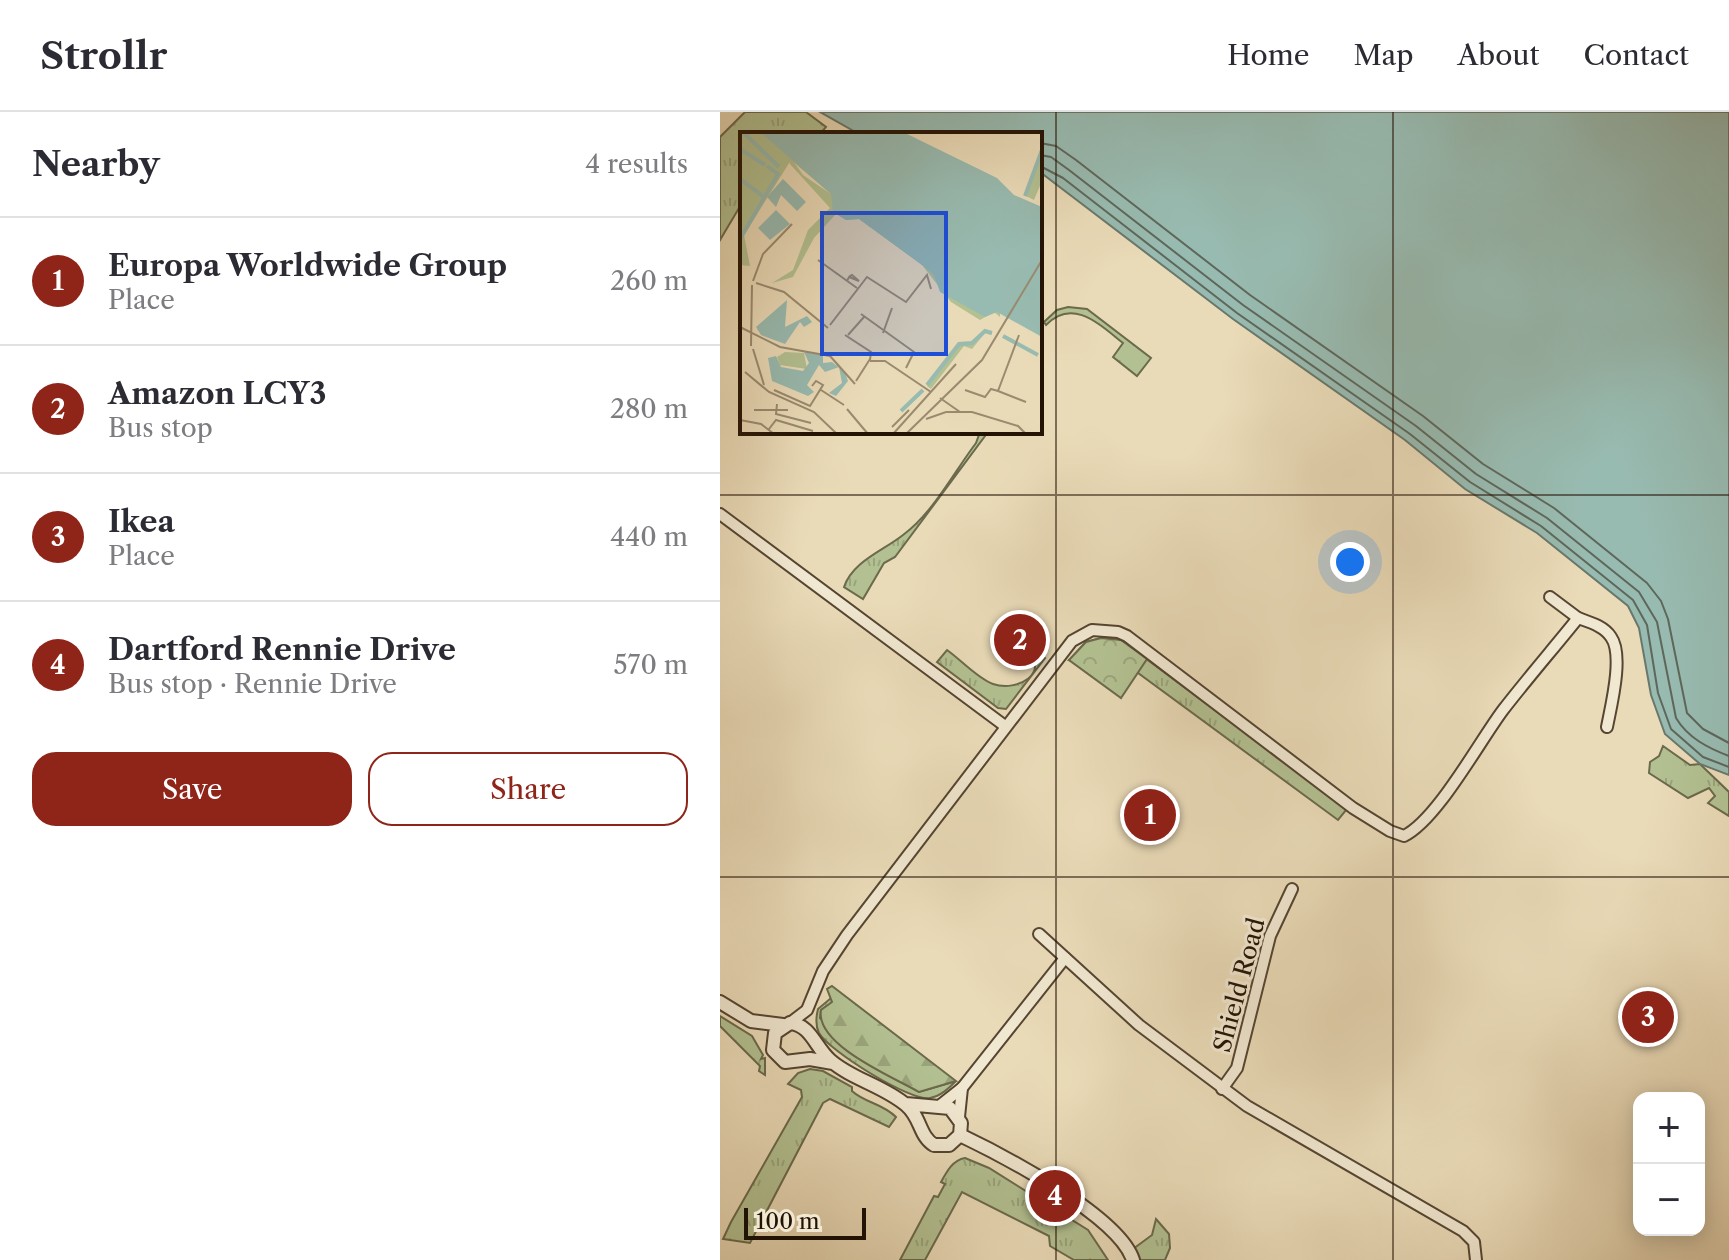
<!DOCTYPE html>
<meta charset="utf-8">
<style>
:root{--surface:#fff;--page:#f2f2f3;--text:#2b2b33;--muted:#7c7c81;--line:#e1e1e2;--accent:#8f2418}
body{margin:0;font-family:"Libre Caslon Text",serif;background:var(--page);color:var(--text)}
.controls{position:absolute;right:24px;bottom:24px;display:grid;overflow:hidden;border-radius:16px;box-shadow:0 4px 20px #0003}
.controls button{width:72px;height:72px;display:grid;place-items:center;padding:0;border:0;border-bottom:2px solid var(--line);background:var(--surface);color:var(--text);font:40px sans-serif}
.scale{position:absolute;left:24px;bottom:20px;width:122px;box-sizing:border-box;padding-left:8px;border:4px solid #231305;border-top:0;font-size:22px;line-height:28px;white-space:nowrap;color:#231305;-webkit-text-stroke:6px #f1e8d1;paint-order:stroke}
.you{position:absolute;left:630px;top:450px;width:28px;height:28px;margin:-20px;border:6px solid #fff;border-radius:50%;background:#1a73e8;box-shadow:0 0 0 12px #1a73e833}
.badge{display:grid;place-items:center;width:52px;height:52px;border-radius:50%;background:var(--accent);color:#fff;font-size:26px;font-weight:700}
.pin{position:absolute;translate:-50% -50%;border:4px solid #fff;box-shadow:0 2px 8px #0006}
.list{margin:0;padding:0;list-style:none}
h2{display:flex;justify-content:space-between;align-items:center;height:104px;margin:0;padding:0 32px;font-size:34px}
h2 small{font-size:26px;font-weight:400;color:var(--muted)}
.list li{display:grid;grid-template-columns:52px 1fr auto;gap:24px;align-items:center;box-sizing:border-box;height:128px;padding:0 32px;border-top:2px solid var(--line)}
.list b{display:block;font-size:30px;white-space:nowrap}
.list p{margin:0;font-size:26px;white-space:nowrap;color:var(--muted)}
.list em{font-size:26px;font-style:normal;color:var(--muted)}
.actions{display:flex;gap:16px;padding:24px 32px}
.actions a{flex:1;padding:18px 0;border:2px solid var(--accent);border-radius:24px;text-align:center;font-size:28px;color:var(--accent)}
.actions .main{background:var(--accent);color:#fff}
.map{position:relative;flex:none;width:1009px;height:1148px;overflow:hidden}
header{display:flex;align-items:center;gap:48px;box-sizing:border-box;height:112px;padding:0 40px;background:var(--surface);border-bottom:2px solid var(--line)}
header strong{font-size:38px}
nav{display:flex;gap:44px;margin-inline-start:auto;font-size:28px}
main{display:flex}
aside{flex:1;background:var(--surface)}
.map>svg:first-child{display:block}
</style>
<header>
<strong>Strollr</strong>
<nav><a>Home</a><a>Map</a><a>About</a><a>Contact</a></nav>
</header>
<main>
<aside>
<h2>Nearby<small>4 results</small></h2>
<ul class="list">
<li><span class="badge">1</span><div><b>Europa Worldwide Group</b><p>Place</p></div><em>260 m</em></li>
<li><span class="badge">2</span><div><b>Amazon LCY3</b><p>Bus stop</p></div><em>280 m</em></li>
<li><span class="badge">3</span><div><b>Ikea</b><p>Place</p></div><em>440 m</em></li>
<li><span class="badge">4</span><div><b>Dartford Rennie Drive</b><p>Bus stop · Rennie Drive</p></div><em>570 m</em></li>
</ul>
<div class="actions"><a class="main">Save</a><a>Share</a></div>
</aside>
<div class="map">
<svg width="1009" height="1148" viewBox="0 0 1009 1148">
<defs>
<pattern id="grass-tufts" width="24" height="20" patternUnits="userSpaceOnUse" patternTransform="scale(2)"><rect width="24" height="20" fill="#b3c192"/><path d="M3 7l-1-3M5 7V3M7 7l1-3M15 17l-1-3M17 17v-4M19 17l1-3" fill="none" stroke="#9aa57c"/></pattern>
<pattern id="forest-firs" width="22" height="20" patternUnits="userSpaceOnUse" patternTransform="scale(2)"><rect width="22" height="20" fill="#b3c192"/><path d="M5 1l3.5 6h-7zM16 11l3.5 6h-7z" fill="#9aa57c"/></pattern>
<pattern id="park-crowns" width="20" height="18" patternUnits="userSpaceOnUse" patternTransform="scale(2)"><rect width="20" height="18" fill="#b3c192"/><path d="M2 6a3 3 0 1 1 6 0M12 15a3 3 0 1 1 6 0" fill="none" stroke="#9aa57c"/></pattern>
</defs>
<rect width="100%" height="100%" fill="#eadbb8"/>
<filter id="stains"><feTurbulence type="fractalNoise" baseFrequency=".0025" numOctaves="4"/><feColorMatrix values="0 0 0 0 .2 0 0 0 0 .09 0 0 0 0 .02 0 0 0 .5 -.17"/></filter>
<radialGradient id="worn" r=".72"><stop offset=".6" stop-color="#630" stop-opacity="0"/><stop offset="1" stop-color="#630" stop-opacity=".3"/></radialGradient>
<g fill="url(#grass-tufts)" stroke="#6b6a4c" stroke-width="2">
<path d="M25,0H86L106,15L100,22H22V91L0,128V25Z"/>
<path d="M348,195L367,197L431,246L417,264L393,245L403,231C380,213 353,185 326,213L324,210L337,198Z"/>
<path d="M260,320H268L175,445L164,451L143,487L124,475C133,449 163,439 183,423C213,401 234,360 256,331Z"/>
<path d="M381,526L401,528L627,697L618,708L418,561L349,548L366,530Z"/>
<path d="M309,530L325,546L286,597L278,596L217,550L227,538C240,547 258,567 273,572C297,580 332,562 306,534Z"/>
<path d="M943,634L970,653L980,652L1009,680V704L988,691L995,684L989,676L968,686L929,661L930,650L939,644Z"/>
<path d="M111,886L113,890L101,898L100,906L171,963L199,980L236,969C229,976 221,984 210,986C191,990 109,939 99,921C95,913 96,905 98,897Z"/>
<path d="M0,904L32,924L43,943L41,947L45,946V963L39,959L40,954L0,914Z"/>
<path d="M90,957L103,959L132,975V979C145,991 162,991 176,1005L169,1015L110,987L103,991L30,1131L3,1127L11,1110L82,985L81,978L68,972L78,961Z"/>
<path d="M245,1046L269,1056L368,1118L388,1148H354L330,1134L329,1124L242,1080L205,1148H180L214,1084L218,1085L225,1072L221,1070C227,1059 233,1048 245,1046Z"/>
<path d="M436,1107L449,1122L450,1136L445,1148H419L413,1137L432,1123Z"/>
</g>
<path fill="url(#forest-firs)" stroke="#6b6a4c" stroke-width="2" d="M112,874L236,969L199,980C173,965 95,933 101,898L112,890L107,877Z"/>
<path fill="url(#park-crowns)" stroke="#6b6a4c" stroke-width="2" d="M381,526L401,528L427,547L401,586L349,548L366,530Z"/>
<path fill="#98bbb1" stroke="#69786c" stroke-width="2" d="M100,0H1009V663L980,652L945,622L931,583L919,516L908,494L817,421L745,377L685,328L513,207L320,60V22H139Z"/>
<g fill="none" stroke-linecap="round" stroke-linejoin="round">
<g stroke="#5e675b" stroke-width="2">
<path d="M320,31L336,34L356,48L530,183L703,304L763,352L834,396L927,471L941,489L948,507L967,601L983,617L1009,631"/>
<path d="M320,43L331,45L349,58L523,193L696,314L756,362L827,406L919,480L937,510L956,606C968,626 988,636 1009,644"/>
<path d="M320,54L343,66L517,201L690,322L750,370L821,414L913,488L927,513L938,581L951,617L983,645L1009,655"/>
</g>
<defs>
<g id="minor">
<path d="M0,402L285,614"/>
<path d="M830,485L858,506"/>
<path d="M319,822L419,913L527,994L743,1119L754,1130L756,1148"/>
<path d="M70,911L87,898L103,859L127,823L352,529L372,518L398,520L407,524L633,696L670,719L684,724C717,708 759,630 783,598C807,567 833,537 858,506C869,510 884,514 891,525C904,543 891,594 887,615"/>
<path d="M502,977L517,956L550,824L572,777"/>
<path d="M218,995L242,976L345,846"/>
<path d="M239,1005L242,976"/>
</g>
<g id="tertiary">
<path d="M0,890L31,909L63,913"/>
<path d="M113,951L90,947L65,950L53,938L55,921L70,911C91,913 95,935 110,948C131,967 164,974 186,993C201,1005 199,1024 214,1033H229L240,1023L241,1011L230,996L186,992"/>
<path d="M240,1023C282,1043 399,1104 413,1148"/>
</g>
</defs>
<use href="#minor" stroke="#554532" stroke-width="14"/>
<use href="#tertiary" stroke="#554532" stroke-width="16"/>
<use href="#minor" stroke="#f1e8d1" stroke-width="10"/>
<use href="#tertiary" stroke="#f1e8d1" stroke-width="12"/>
</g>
<path fill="none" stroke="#231305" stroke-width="2" stroke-opacity="0.55" d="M336,0V1148M673,0V1148M0,383H1009M0,765H1009"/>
<g text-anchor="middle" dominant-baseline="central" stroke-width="6" stroke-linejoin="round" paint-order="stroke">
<g font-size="24" fill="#231305" stroke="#f1e8d1">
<text transform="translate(519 873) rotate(-75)">Shield Road</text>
</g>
</g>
<g transform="translate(20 20)">
<rect width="302" height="302" fill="#eadbb8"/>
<path d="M302,16V49L294,68L284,63ZM48,22L63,43L91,62L95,83L74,106L53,145L32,151L53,138L68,98L90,76L50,32Z" fill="#b3c192"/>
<path d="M245,199L252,201L251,203L245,201L232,217L224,214L191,257L187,254L219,212H232ZM45,220L64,221L67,237L40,233L37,225Z" fill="#b3c192"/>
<path d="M0,0H31L260,174V185L254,180L240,188L211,170L182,133L119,87L106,88L93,80L91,62L51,28L4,103L10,134L0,133Z" fill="#b3c192"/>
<path d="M20,0H163L257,46L274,63L302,75V205L257,180L245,185L200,160L194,143L182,133L119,87L106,88L93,80L91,62ZM43,47L66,70L57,79L41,63L36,75L27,65ZM36,78L50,92L30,108L18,96ZM47,168L45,195L67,184L72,190L64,195L60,190L45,212L21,203L16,195ZM64,220L83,223V231L92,230L105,240L108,249L96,264L89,261L102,251L99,235L85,240L79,233L67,253L74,260L68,264L32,249L28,226L36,224L41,235L63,239L69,231Z" fill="#98bbb1"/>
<path fill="none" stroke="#98bbb1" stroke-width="4" d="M3,0L39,35M0,17L25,33M0,47L24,65M285,64L302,18M0,107L38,42L27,34M263,204L298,223M187,253L219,212L232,211L245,199L252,201M161,279L183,258"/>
<path fill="none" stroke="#9a8b70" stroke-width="2" d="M78,128L117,156M13,149L23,122L52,92M107,149L109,145L110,144L112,143L119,149L109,145M16,151L44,160L88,196M121,182L174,220L166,236M90,193L127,145L166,170L187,143L191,157M0,195L40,215L90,224L115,252M143,201L152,176M105,203L131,220L130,228M108,203L124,185M11,214L12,153M13,217L24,253M130,229H145L191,260M5,240L29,260L74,280L97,302M116,249L130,227M34,258L70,274L83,253L76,249L72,254M81,258L104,273M225,258L245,265L251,257L258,259M258,259L279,203M258,259L286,270M200,266L220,280M37,272L36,282L71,291M107,277L128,302M14,278H48M186,287L206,280H232L278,294L286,302M0,288L21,292L34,302M152,295L169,278M29,297L36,288L73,299M153,302L216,232M166,302L242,228L302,128"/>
<path fill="#1d4ed8" fill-opacity="0.15" stroke="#1d4ed8" stroke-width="4" d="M82,81H206V222H82Z"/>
<rect width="302" height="302" fill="none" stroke="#231305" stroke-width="4"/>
</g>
<rect width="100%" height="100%" filter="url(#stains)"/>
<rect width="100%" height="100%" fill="url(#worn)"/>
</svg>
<div class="controls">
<button>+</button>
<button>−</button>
</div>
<div class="scale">100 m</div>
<div class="you"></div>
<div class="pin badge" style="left:430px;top:703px">1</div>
<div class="pin badge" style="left:300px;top:528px">2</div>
<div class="pin badge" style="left:928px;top:905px">3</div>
<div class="pin badge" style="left:335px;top:1084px">4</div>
</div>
</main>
